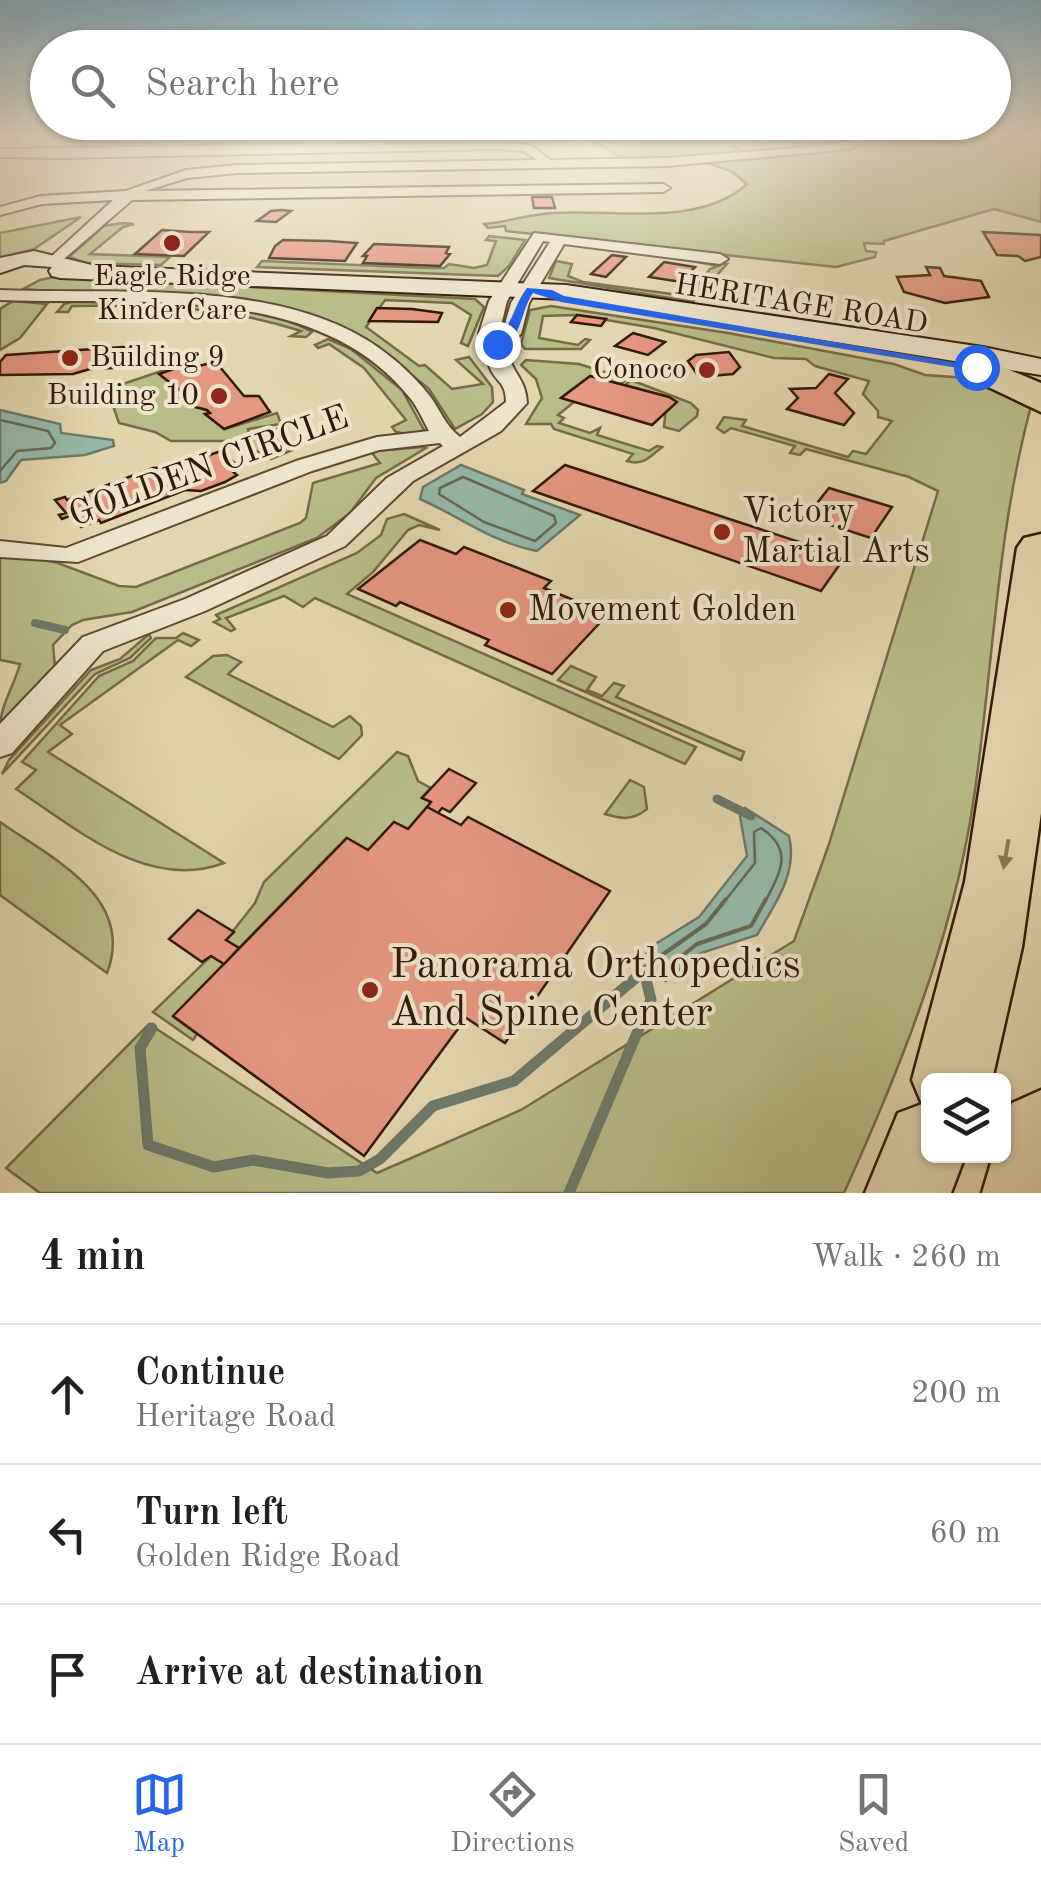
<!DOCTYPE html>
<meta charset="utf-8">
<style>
:root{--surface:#fff;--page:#f6f6f6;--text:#202124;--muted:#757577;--line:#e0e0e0;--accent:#2563eb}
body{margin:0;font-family:"Old Standard TT",serif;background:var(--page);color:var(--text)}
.controls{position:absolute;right:30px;bottom:30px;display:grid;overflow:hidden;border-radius:15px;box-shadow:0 2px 8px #0004}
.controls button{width:90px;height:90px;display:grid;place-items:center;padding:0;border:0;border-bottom:2px solid var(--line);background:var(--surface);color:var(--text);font:50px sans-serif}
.stop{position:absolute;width:30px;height:30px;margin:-22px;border:8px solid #2563eb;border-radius:50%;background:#fff}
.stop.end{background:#2563eb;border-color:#fff;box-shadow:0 2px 10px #0008}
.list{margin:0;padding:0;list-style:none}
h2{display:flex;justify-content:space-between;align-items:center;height:130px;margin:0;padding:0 40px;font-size:42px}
h2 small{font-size:32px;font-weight:400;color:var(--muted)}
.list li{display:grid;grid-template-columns:65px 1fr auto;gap:30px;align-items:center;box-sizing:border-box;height:140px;padding:0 40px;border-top:2px solid var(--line)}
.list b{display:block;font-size:38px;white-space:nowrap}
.list p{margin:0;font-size:32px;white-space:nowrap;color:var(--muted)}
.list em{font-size:32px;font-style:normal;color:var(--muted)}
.icon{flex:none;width:55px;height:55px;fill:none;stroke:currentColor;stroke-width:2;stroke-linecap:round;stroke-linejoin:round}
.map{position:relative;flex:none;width:1041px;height:1193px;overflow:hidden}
.search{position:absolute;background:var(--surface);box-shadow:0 2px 8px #0004;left:30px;right:30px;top:30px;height:110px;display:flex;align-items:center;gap:25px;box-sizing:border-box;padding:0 35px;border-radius:55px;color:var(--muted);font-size:38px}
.sheet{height:550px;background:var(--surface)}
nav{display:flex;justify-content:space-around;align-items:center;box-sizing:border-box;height:140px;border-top:2px solid var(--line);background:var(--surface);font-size:28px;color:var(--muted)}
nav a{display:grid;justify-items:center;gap:5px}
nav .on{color:var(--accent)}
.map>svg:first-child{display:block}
</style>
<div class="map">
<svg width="1041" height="1193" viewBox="0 0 1041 1193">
<rect width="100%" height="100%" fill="#e3d5ad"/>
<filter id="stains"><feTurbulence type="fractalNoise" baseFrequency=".002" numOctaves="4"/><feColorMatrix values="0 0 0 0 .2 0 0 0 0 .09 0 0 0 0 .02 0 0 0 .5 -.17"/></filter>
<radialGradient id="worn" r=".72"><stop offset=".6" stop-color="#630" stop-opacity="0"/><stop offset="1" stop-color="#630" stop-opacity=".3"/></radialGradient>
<g fill="#b8bc86" stroke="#766b47" stroke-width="2.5">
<path d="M0,134H237L96,139Z"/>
<path d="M558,134H745L720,137L742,152L713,154L715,157L627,160L585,137Z"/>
<path d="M892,134H1041V222L994,209L884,241V244L864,243L866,251L876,252L875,257L836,267L506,231L505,226L488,228L484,224C508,222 530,214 553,213C615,209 698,228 747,184L731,171L708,163L833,151Z"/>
<path d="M81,217L34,249L0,258V233Z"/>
<path d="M123,223L134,224L123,227L90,254L170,257L161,265L86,263L69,257L104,226Z"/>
<path d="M489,236L525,240L509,266L498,276L257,267L262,261L429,268H444L449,264L474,268L487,265L496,241L486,240Z"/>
<path d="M656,254L727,264L693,302L549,278L556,261L572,264L568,276L583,282L679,295L693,291L710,269L718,266Z"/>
<path d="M72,273L207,287L210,286L195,284L475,299L484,307L468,346L461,343L471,315L452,303L385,300L366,327L419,366L425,365L452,389L483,384L456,360L469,357L492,387L493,402L482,414L455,429L429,389L392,359L281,309L23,289L40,280Z"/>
<path d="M13,301L47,304L20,338L0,350V309Z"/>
<path d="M74,301C145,302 249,296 312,332L306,337L291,336L301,331C225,306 151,305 72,306L68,312H57L64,304Z"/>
<path d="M551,306L728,333L894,364L925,375L983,379L1031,406C996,536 993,672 973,804C952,940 900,1069 844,1193H40L6,1168L149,1024L377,1173L521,1110L794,941L828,847L938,491L909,477L806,449L800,455L790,453L795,446L731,428L724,433L717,428L724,417L746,420L742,426L848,457L853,451L866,454L892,421L878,417V411L863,394L869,381L815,366L806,359L774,358L654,328L577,315L543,316L539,338L578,345L585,339L590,340L581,349H525L521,344L530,310Z"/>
<path d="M328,339L351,349L402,390L424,430L412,435L396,432L392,427L406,420L364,368L329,344L318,348L315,345Z"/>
<path d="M526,360L579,364L627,379L621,384L590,376L562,397L574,402L558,415L564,418L559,423L590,433L600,428L597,435L649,451L657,446L662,447C650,457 643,466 627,461L633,454L554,429L551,424H526L542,398L536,379L521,365Z"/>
<path d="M179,365L182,366L160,375L187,396L183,398C192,407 202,406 210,413L206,415L225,429L277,413L281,424L248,429L249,434L283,428L295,449L271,459L239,441H171L155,432L119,423L114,409L120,400V385Z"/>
<path d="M631,380L691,403L698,410L697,416L679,431L664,427L667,397L625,385Z"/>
<path d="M423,447L426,448L376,478L350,513L317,538L132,612L83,620L72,625L53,645L55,667L0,728C0,706 14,686 20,664L0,660V552L55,562L119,586L136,587L300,523L306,518L313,483L380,463L372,453L375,451Z"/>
<path d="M404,514L440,530L419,525L408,530L373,572L347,594L696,747L685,764L315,598L303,607L284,596L226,618L235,629L231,631L214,622L220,619L216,615L357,553L381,535L387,519Z"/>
<path d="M183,633L199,640L191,646L178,640L60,725L72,734L48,752L224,863C147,892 76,828 16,789L36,770L22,762L99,676L133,661L156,638H176Z"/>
<path d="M149,634L151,638L130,658L95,674L2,774L9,760L91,670L120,659Z"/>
<path d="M227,655L241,662L228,674L333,727L350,716L361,726L362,735L339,759L186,677L213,656Z"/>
<path d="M571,666L596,677L587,690L602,696L614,683L624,686L616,697L744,752L741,760L558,680Z"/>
<path d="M397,752L408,756L418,781L431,788L422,797L431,802L408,829L394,822L368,850L346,838L239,948L226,940L255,903L264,882Z"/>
<path d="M630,780L644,787L647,809C632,821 622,819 605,814Z"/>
<path d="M0,822C51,858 136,897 107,973L0,895Z"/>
<path d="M211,956L224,964L174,1017L197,1034L193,1040L153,1012Z"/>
</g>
<g fill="#95b9a8" stroke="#6e7968" stroke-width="2.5">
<path d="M0,410L60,424L61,433L113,440L114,446L85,455L21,460L6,481L0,483Z"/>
<path d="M461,465L524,490L522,494L580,515L537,551C493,543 459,516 420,499L423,487Z"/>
<path d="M745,808L789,836C798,873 775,904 757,935L701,953L666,981L635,965L657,943L699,917L747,856L740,816Z"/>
</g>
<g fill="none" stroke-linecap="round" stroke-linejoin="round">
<g stroke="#646a58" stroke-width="2.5">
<path d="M0,420L48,431L55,443L51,448L17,451L0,471"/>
<path d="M463,477L554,516L556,523L535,541L484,522L439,494L440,488Z"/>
<path d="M724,902L755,863L754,832L761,828C794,850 781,871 765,902"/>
</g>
<path stroke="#646a58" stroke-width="4" d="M726,899L706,924L655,960L656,966L665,969L697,944L751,926L766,899"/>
<path stroke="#6e7968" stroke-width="8" d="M35,623L65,630"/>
<path stroke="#6e7968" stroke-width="9" d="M717,799L751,816"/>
<g stroke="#6e7968" stroke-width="11">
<path d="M152,1028L140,1048L148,1145L214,1167L253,1160L328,1173L359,1171L380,1159L433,1106L514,1081L644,971L653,972"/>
<path d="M569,1193L651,1000L644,971"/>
</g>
</g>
<g fill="#e59780" stroke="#331a08" stroke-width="2.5">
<path d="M532,197H552L555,208H534Z"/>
<path d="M271,211L281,210L291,211L276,222L257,221Z"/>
<path d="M162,230L190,232H209L184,256L135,254Z"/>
<path d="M983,232L1041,235V257L1025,261L1018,256L997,255Z"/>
<path d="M283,240L329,241L357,243L345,261L269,258L275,246Z"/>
<path d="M374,244L449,247L446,253L450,254L440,266L363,263L367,256H363Z"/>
<path d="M612,255L626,257L606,277L591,274Z"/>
<path d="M664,262L695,267L681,282L649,277Z"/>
<path d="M926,267L940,268L944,276L981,281L989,297L945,303L904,292L897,277L930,275Z"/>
<path d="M377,308L412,309L442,313L438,322L369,321Z"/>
<path d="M577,315L606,319L601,326L571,322Z"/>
<path d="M633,333L665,342L648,355L615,346Z"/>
<path d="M123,347L141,353L134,367L90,369L73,374L0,375V362L6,355Z"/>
<path d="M729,352L740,367L733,374L699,377L688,361L696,355Z"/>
<path d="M210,363L220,367L244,396H259L270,412L224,429L205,414L210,413L207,410L191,406L182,398L187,396L159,374L188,364L191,368Z"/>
<path d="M829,374L848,379L835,393L854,413L844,425L787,409L798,398L790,389L816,388Z"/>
<path d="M590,376L669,397L677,402L652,425L561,398Z"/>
<path d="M221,451L240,468L232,471L237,475L225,482L201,491L185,490L101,523L99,520L81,527L72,515L62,519L59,515L66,513L55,500L65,497L67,500L153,468L175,467Z"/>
<path d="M565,465L845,557L821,591L533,491Z"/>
<path d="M829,488L892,507L871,538L806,517Z"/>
<path d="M420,540L456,554L464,547L551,581L544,588L608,614L552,674L485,645L489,640L400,602L396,606L358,589Z"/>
<path d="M449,769L476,783L450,812L442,808L438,813L427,807L431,802L422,798Z"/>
<path d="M427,807L461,825L468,817L610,891L505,1043L466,1018L364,1156L173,1016L347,838L368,850L394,822L408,829Z"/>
<path d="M198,910L234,932L226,940L239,948L224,964L211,956L202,962L169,939Z"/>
</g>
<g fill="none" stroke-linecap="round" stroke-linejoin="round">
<defs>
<g id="street">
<path d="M867,134H883L849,149L667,166L237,173L187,178L145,191L663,184L670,188L663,192L132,200L58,264L52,262V256L113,200L42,204L0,215V207L41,196L126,191L186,170L237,165L537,160L524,151L497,149L62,158L0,157V149L497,141L531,145L550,160L667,158L798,148L847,142Z"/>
<path d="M534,233L720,254L728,259L720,264L564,244L529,303L521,334L507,346C509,372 526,377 527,403L501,431L413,481L345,546L205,611L103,651L12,753L0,757V724L83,637L185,599L327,536L387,478L443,446L440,443L379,450L312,471L78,562L0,557V541L66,548L296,461L377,437L429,431C423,420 418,408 410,398C316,280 133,306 0,300V290C117,295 279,277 379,348C397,361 415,377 429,395C440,409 445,426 460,437L506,402C506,380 494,382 489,365C485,351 488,345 479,333L489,301ZM543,241L550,242L511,303L503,331L499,334L507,301Z"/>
</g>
<path id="secondary" d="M34,251L96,266L566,285L983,347L1041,359V375L566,299L60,278L52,276L49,271L52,267L24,265L0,273V258Z"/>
<g id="highway">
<path d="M976,356L1041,383V412L963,375L958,367L963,359Z"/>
<path d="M1041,534V813L1022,947L992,1080H928V1156H965L951,1193H865L898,1113L922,1104L912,1080L965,882L1017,548L1024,538Z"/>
<path d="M1041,1090V1193H982L993,1156H1004V1122L1012,1103Z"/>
</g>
</defs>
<use href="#street" stroke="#5f4931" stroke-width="4"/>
<use href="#secondary" stroke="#331a08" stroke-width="4"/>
<use href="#highway" stroke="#331a08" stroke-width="5"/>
<use href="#street" fill="#ede4ca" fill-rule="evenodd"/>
<use href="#secondary" fill="#ede4ca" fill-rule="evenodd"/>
<use href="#highway" fill="#e3d5ad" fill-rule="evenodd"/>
</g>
<defs><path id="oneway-solid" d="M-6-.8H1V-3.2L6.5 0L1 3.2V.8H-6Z" transform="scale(2.5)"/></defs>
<use fill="#8b785a" href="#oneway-solid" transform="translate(1006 854) rotate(100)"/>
<linearGradient id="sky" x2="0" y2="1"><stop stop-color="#87b6ce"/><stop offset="0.45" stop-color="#f2ecda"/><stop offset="1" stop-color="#f2ecda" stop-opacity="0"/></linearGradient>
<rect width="1041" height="301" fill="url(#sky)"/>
<path fill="#2563eb" d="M527,288L552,290L564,296L982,367L976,371L561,302L533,293C519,313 523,345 493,346V342C512,329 513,306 527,288Z"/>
<g fill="#8f2418" stroke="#ede4ca" stroke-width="4">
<circle cx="172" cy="243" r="10"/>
<circle cx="70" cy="358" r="10"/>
<circle cx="707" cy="370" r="10"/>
<circle cx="219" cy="396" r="10"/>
<circle cx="722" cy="532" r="10"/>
<circle cx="508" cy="610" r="10"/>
<circle cx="370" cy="990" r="10"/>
</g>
<g text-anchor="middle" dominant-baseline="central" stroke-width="8" stroke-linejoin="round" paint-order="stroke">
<g font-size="30" fill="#331a08" stroke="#ede4ca" text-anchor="end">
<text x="172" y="277" text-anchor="middle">Eagle Ridge<tspan x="172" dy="34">KinderCare</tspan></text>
<text x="90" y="358" text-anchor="start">Building 9</text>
<text x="687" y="370">Conoco</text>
<text x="199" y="396">Building 10</text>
</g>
<g font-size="30" fill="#331a08" stroke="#ede4ca">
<text transform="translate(801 305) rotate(9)">HERITAGE ROAD</text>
</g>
<g font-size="35" fill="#331a08" stroke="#ede4ca">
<text transform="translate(209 467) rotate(-20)">GOLDEN CIRCLE</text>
</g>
<g font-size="35" fill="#331a08" stroke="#ede4ca" text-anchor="start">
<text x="742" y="512">Victory<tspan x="742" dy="40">Martial Arts</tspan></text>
<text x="528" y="610">Movement Golden</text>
</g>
<g font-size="42" fill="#331a08" stroke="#ede4ca" text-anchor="start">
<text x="390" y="966">Panorama Orthopedics<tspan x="390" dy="48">And Spine Center</tspan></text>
</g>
</g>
<rect width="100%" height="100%" filter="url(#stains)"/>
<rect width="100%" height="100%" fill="url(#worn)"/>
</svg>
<div class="controls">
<button><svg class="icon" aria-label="layers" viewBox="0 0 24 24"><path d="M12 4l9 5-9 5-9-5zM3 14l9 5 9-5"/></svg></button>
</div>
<div class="stop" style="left:976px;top:367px"></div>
<div class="stop end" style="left:497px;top:344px"></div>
<div class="search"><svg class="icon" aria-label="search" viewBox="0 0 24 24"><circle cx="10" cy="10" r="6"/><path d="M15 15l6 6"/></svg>Search here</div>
</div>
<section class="sheet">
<h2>4 min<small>Walk · 260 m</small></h2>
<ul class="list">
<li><svg class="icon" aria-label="ahead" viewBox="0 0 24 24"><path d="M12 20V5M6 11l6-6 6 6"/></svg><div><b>Continue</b><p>Heritage Road</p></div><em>200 m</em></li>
<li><svg class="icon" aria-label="left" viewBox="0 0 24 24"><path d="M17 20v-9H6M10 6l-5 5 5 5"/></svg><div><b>Turn left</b><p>Golden Ridge Road</p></div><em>60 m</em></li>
<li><svg class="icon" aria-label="arrive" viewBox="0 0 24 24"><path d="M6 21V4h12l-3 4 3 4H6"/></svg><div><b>Arrive at destination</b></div></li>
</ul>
</section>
<nav>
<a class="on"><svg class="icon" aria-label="map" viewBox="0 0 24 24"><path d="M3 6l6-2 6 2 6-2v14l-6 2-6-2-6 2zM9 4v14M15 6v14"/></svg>Map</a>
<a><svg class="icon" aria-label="directions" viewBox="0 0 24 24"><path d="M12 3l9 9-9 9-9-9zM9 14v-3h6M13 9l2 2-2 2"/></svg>Directions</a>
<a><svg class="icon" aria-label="saved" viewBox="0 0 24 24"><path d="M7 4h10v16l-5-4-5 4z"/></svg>Saved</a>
</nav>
